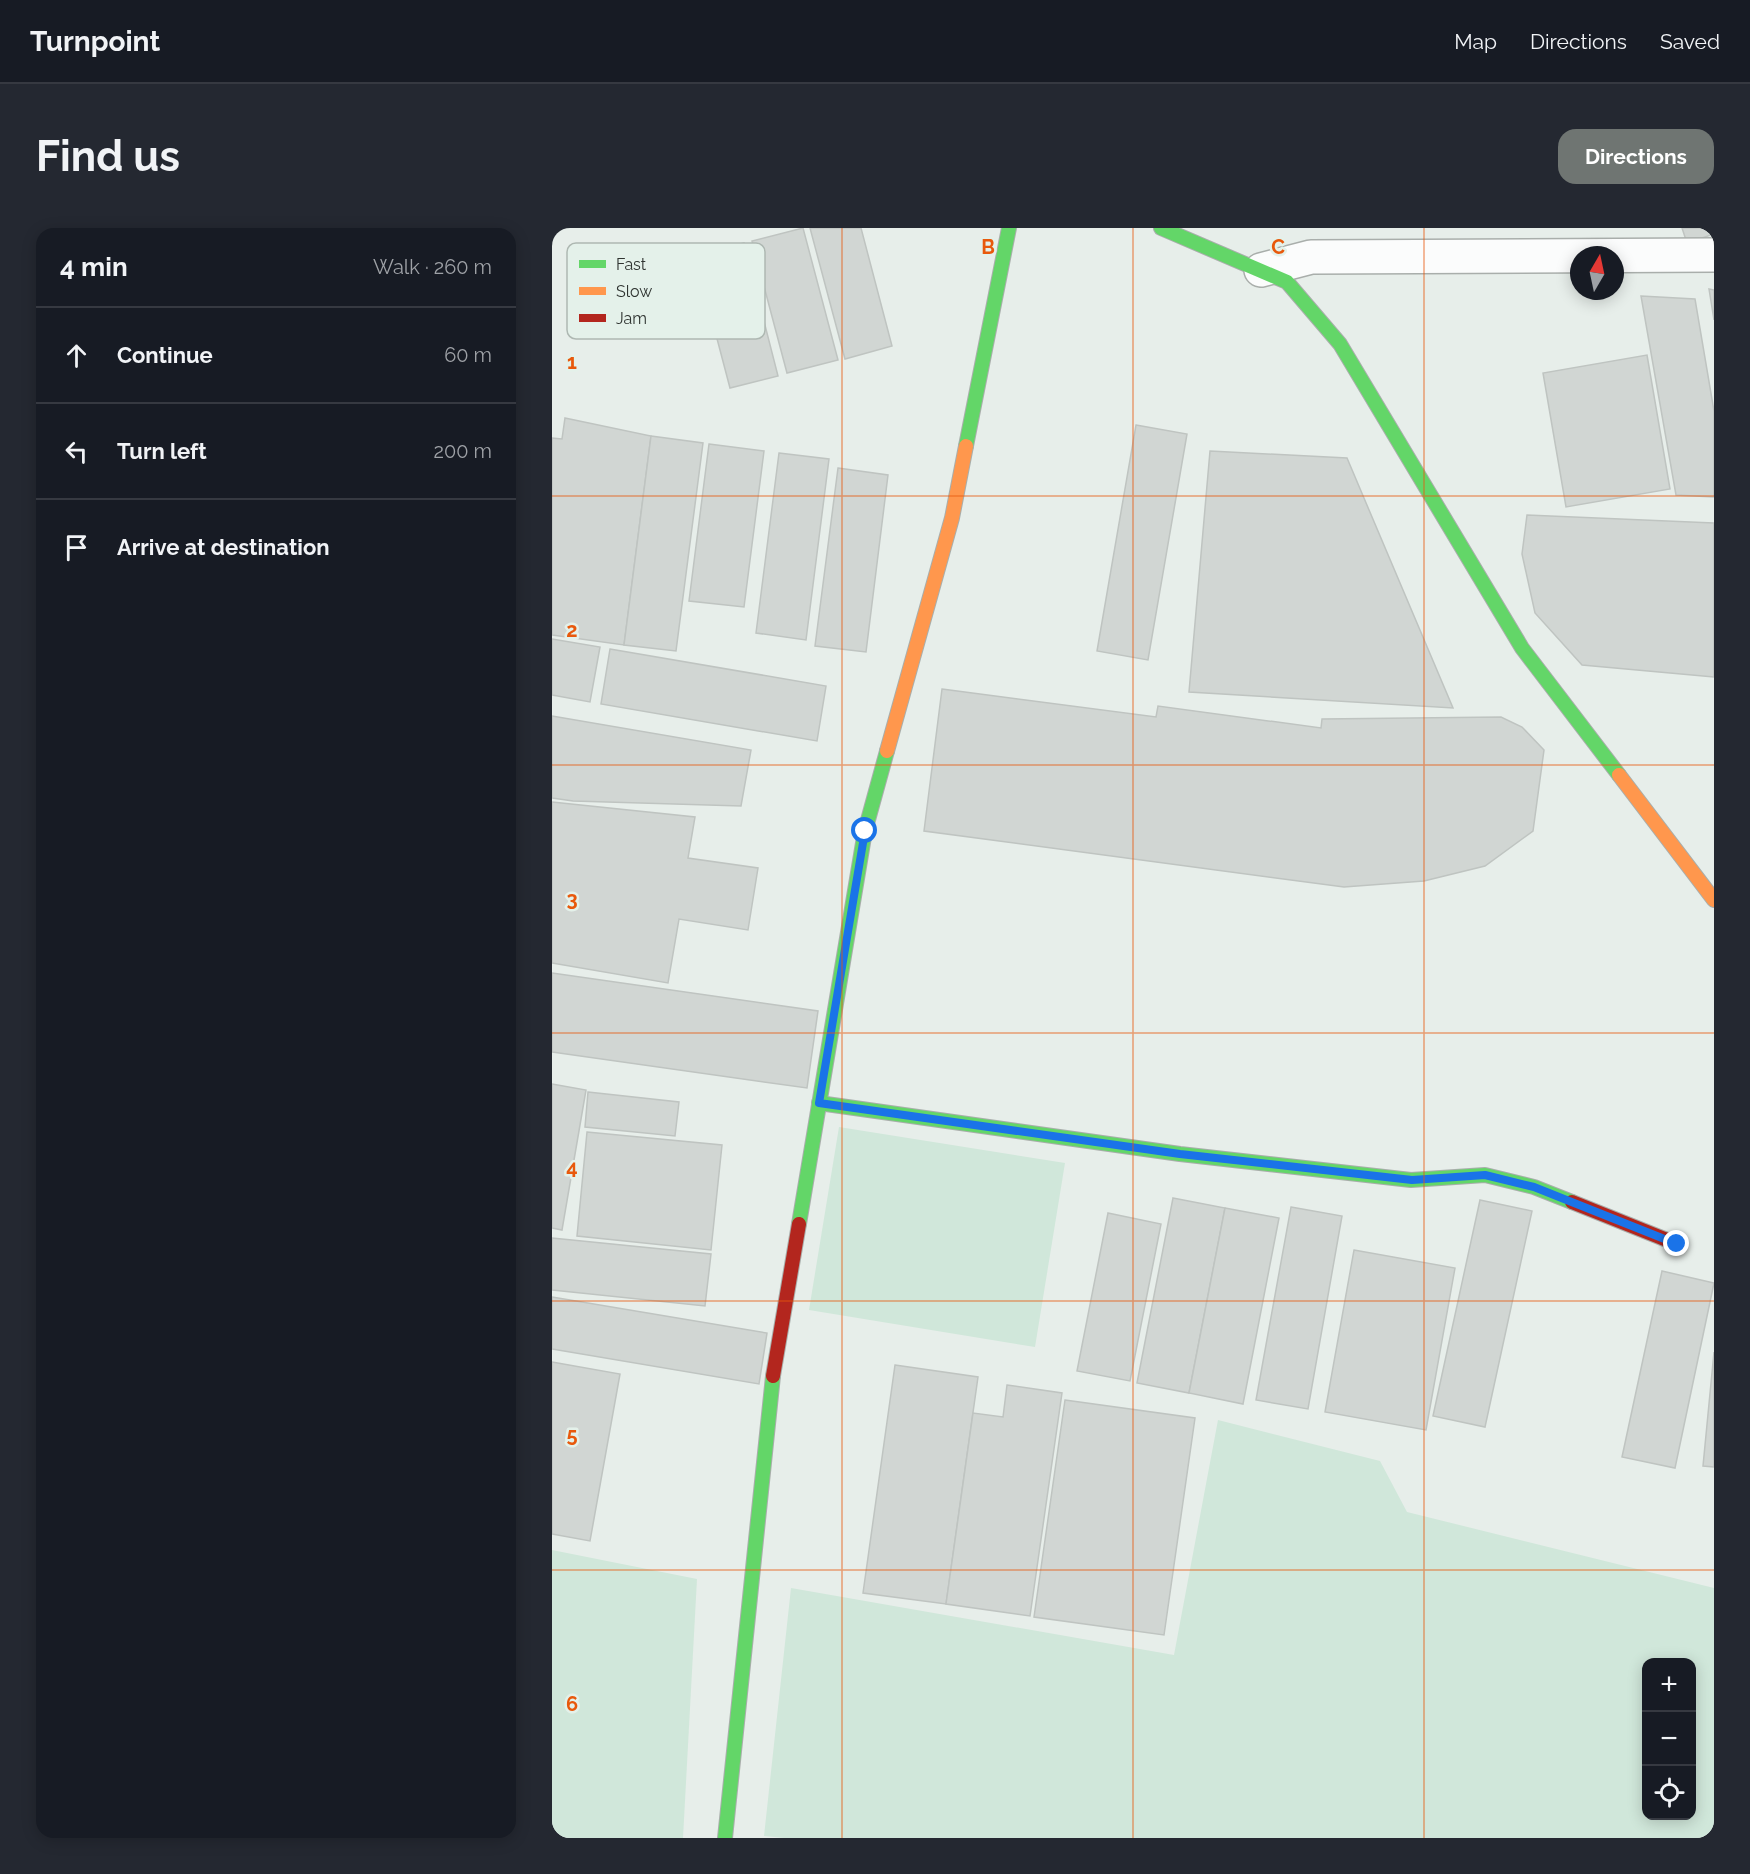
<!DOCTYPE html>
<meta charset="utf-8">
<style>
:root{--surface:#171b24;--page:#242831;--text:#f1f3f6;--muted:#9ea1a6;--line:#363941;--accent:#6f7572}
body{margin:0;font-family:Raleway,sans-serif;background:var(--page);color:var(--text)}
.controls{position:absolute;right:18px;bottom:18px;display:grid;overflow:hidden;border-radius:12px;box-shadow:0 3px 15px #0003}
.controls button{width:54px;height:54px;display:grid;place-items:center;padding:0;border:0;border-bottom:2px solid var(--line);background:var(--surface);color:var(--text);font:30px sans-serif}
.compass{position:absolute;left:1018px;top:18px;width:54px;height:54px;border-radius:50%;background:var(--surface);box-shadow:0 3px 15px #0003;rotate:9deg}
.stop{position:absolute;width:18px;height:18px;margin:-14px;border:4px solid #1a73e8;border-radius:50%;background:#fff}
.stop.end{background:#1a73e8;border-color:#fff;box-shadow:0 2px 6px #0008}
.list{margin:0;padding:0;list-style:none}
h2{display:flex;justify-content:space-between;align-items:center;height:78px;margin:0;padding:0 24px;font-size:26px}
h2 small{font-size:20px;font-weight:400;color:var(--muted)}
.list li{display:grid;grid-template-columns:39px 1fr auto;gap:18px;align-items:center;box-sizing:border-box;height:96px;padding:0 24px;border-top:2px solid var(--line)}
.list b{display:block;font-size:22px;white-space:nowrap}
.list em{font-size:20px;font-style:normal;color:var(--muted)}
.icon{flex:none;width:33px;height:33px;fill:none;stroke:currentColor;stroke-width:2;stroke-linecap:round;stroke-linejoin:round}
.map{position:relative;flex:none;width:1162px;height:1610px;overflow:hidden;border-radius:18px}
header{display:flex;align-items:center;gap:36px;box-sizing:border-box;height:84px;padding:0 30px;background:var(--surface);border-bottom:2px solid var(--line)}
header strong{font-size:28px}
nav{display:flex;gap:33px;margin-inline-start:auto;font-size:21px}
.intro{display:flex;align-items:center;justify-content:space-between;box-sizing:border-box;height:144px;padding:0 36px}
h1{margin:0;font-size:42px}
.button{padding:15px 27px;border-radius:18px;background:var(--accent);color:#fff;font-size:21px;font-weight:700}
main{display:flex;gap:36px;padding:0 36px}
aside{flex:1;background:var(--surface);border-radius:18px;box-shadow:0 3px 15px #0003}
.map>svg:first-child{display:block}
</style>
<header>
<strong>Turnpoint</strong>
<nav><a>Map</a><a>Directions</a><a>Saved</a></nav>
</header>
<div class="intro"><h1>Find us</h1><a class="button">Directions</a></div>
<main>
<aside>
<h2>4 min<small>Walk · 260 m</small></h2>
<ul class="list">
<li><svg class="icon" aria-label="ahead" viewBox="0 0 24 24"><path d="M12 20V5M6 11l6-6 6 6"/></svg><div><b>Continue</b></div><em>60 m</em></li>
<li><svg class="icon" aria-label="left" viewBox="0 0 24 24"><path d="M17 20v-9H6M10 6l-5 5 5 5"/></svg><div><b>Turn left</b></div><em>200 m</em></li>
<li><svg class="icon" aria-label="arrive" viewBox="0 0 24 24"><path d="M6 21V4h12l-3 4 3 4H6"/></svg><div><b>Arrive at destination</b></div></li>
</ul>
</aside>
<div class="map">
<svg width="1162" height="1610" viewBox="0 0 1162 1610">
<rect width="100%" height="100%" fill="#e7eeea"/>
<g fill="#d0e7da" fill-rule="evenodd">
<path d="M287,899L513,935L483,1119L257,1082Z"/>
<path d="M666,1192L828,1233L855,1284L1162,1360V1610H232L212,1608L239,1360L622,1427ZM1140,1434V1588H1094V1434Z"/>
<path d="M0,1322L145,1351L131,1610H0Z"/>
</g>
<g fill="#d1d6d3" stroke="#bfc4c1" stroke-width="1.5">
<path d="M251,0L286,132L235,145L200,13Z"/>
<path d="M258,0H309L340,118L293,131Z"/>
<path d="M1130,0H1162V6L1135,15Z"/>
<path d="M192,15L226,148L178,160L143,27Z"/>
<path d="M1157,61L1162,62V92Z"/>
<path d="M1089,68L1143,71L1162,183V269L1124,267Z"/>
<path d="M1095,127L1118,261L1014,279L991,145Z"/>
<path d="M13,190L99,208L72,417L0,407V210L10,211Z"/>
<path d="M584,197L635,206L596,432L545,423Z"/>
<path d="M99,208L151,215L124,423L72,417Z"/>
<path d="M157,216L212,223L192,379L137,373Z"/>
<path d="M658,223L795,230L901,480L637,464Z"/>
<path d="M227,225L277,231L254,412L204,405Z"/>
<path d="M286,240L336,247L314,424L263,418Z"/>
<path d="M975,287L1162,295V449L1030,437L983,385L970,326Z"/>
<path d="M0,411L48,419L38,474L0,467Z"/>
<path d="M58,421L274,458L265,513L49,476Z"/>
<path d="M390,461L604,489L606,478L769,500L770,491L949,489L970,499L992,522L981,603L933,638L872,653L792,659L372,603Z"/>
<path d="M0,488L199,522L189,578L21,573L0,570Z"/>
<path d="M0,574L143,589L136,630L206,640L196,702L127,691L116,755L0,735Z"/>
<path d="M0,745L266,783L255,860L0,824Z"/>
<path d="M0,856L34,862L10,1002L0,1000Z"/>
<path d="M36,864L127,874L123,908L33,899Z"/>
<path d="M35,904L170,917L159,1022L25,1008Z"/>
<path d="M621,970L673,980L637,1165L585,1155Z"/>
<path d="M928,972L980,983L933,1199L881,1188Z"/>
<path d="M739,979L790,988L756,1181L704,1172Z"/>
<path d="M673,980L727,990L691,1176L637,1165Z"/>
<path d="M556,985L609,996L578,1153L525,1143Z"/>
<path d="M0,1010L159,1026L153,1078L0,1062Z"/>
<path d="M802,1022L903,1040L874,1202L773,1184Z"/>
<path d="M1110,1043L1162,1055L1123,1240L1070,1229Z"/>
<path d="M0,1069L215,1105L207,1156L0,1121Z"/>
<path d="M1162,1124V1239L1151,1238Z"/>
<path d="M0,1134L68,1146L38,1313L0,1306Z"/>
<path d="M343,1137L426,1149L394,1376L311,1365Z"/>
<path d="M455,1157L510,1165L478,1388L394,1376L421,1185L451,1189Z"/>
<path d="M513,1172L643,1190L612,1407L482,1389Z"/>
</g>
<g fill="none" stroke-linecap="round" stroke-linejoin="round">
<defs>
<path id="street" d="M709,42L759,29L1162,27"/>
<g id="fast">
<path d="M609,0L735,54L788,116L970,420L1067,547"/>
<path d="M414,218L457,0"/>
<path d="M267,875L628,926L859,952L933,947L982,959L1020,974"/>
<path d="M247,996L313,603L335,523"/>
<path d="M173,1610L221,1148"/>
</g>
<g id="slow">
<path d="M335,523L400,290L414,218"/>
<path d="M1067,547L1162,672"/>
</g>
<g id="jam">
<path d="M1020,974L1125,1016"/>
<path d="M221,1148L247,996"/>
</g>
</defs>
<use href="#street" stroke="#a9aeab" stroke-width="36"/>
<use href="#fast" stroke="#a9aeab" stroke-width="16"/>
<use href="#slow" stroke="#a9aeab" stroke-width="16"/>
<use href="#jam" stroke="#a9aeab" stroke-width="16"/>
<use href="#street" stroke="#fbfcfc" stroke-width="33"/>
<use href="#fast" stroke="#63d668" stroke-width="14"/>
<use href="#slow" stroke="#ff974d" stroke-width="14"/>
<use href="#jam" stroke="#b3261e" stroke-width="14"/>
</g>
<g fill="none" stroke-linecap="round" stroke-linejoin="round">
<path stroke="#1a73e8" stroke-width="8" d="M313,603L267,875L628,926L860,952L933,947L982,959L1125,1016"/>
</g>
<path fill="none" stroke="#e8590c" stroke-width="1.5" stroke-opacity="0.55" d="M290,0V1610M581,0V1610M872,0V1610M0,268H1162M0,537H1162M0,805H1162M0,1073H1162M0,1342H1162"/>
<rect x="15" y="15" width="198" height="96" rx="9" fill="#e4f1ea" stroke="#aeb8b2" stroke-width="1.5"/>
<rect x="27" y="32" width="27" height="8" fill="#63d668"/>
<rect x="27" y="59" width="27" height="8" fill="#ff974d"/>
<rect x="27" y="86" width="27" height="8" fill="#b3261e"/>
<g font-size="16" fill="#2f3431">
<text x="64" y="42">Fast</text>
<text x="64" y="69">Slow</text>
<text x="64" y="96">Jam</text>
</g>
<g font-size="20" text-anchor="middle" font-weight="bold" fill="#e8590c" stroke="#e4f1ea" stroke-width="5" stroke-linejoin="round" paint-order="stroke">
<text x="436" y="26">B</text>
<text x="726" y="26">C</text>
<text x="20" y="141">1</text>
<text x="20" y="409">2</text>
<text x="20" y="678">3</text>
<text x="20" y="946">4</text>
<text x="20" y="1214">5</text>
<text x="20" y="1483">6</text>
</g>
</svg>
<div class="controls">
<button>+</button>
<button>−</button>
<button><svg class="icon" aria-label="locate" viewBox="0 0 24 24"><circle cx="12" cy="12" r="6"/><path d="M12 2v4M12 18v4M2 12h4M18 12h4"/></svg></button>
</div>
<svg class="compass" viewBox="-18 -18 36 36"><path d="M0-13l5 13h-10z" fill="#e53935"/><path d="M0 13l5-13h-10z" fill="#9ea1a6"/></svg>
<div class="stop" style="left:313px;top:603px"></div>
<div class="stop end" style="left:1125px;top:1016px"></div>
</div>
</main>
